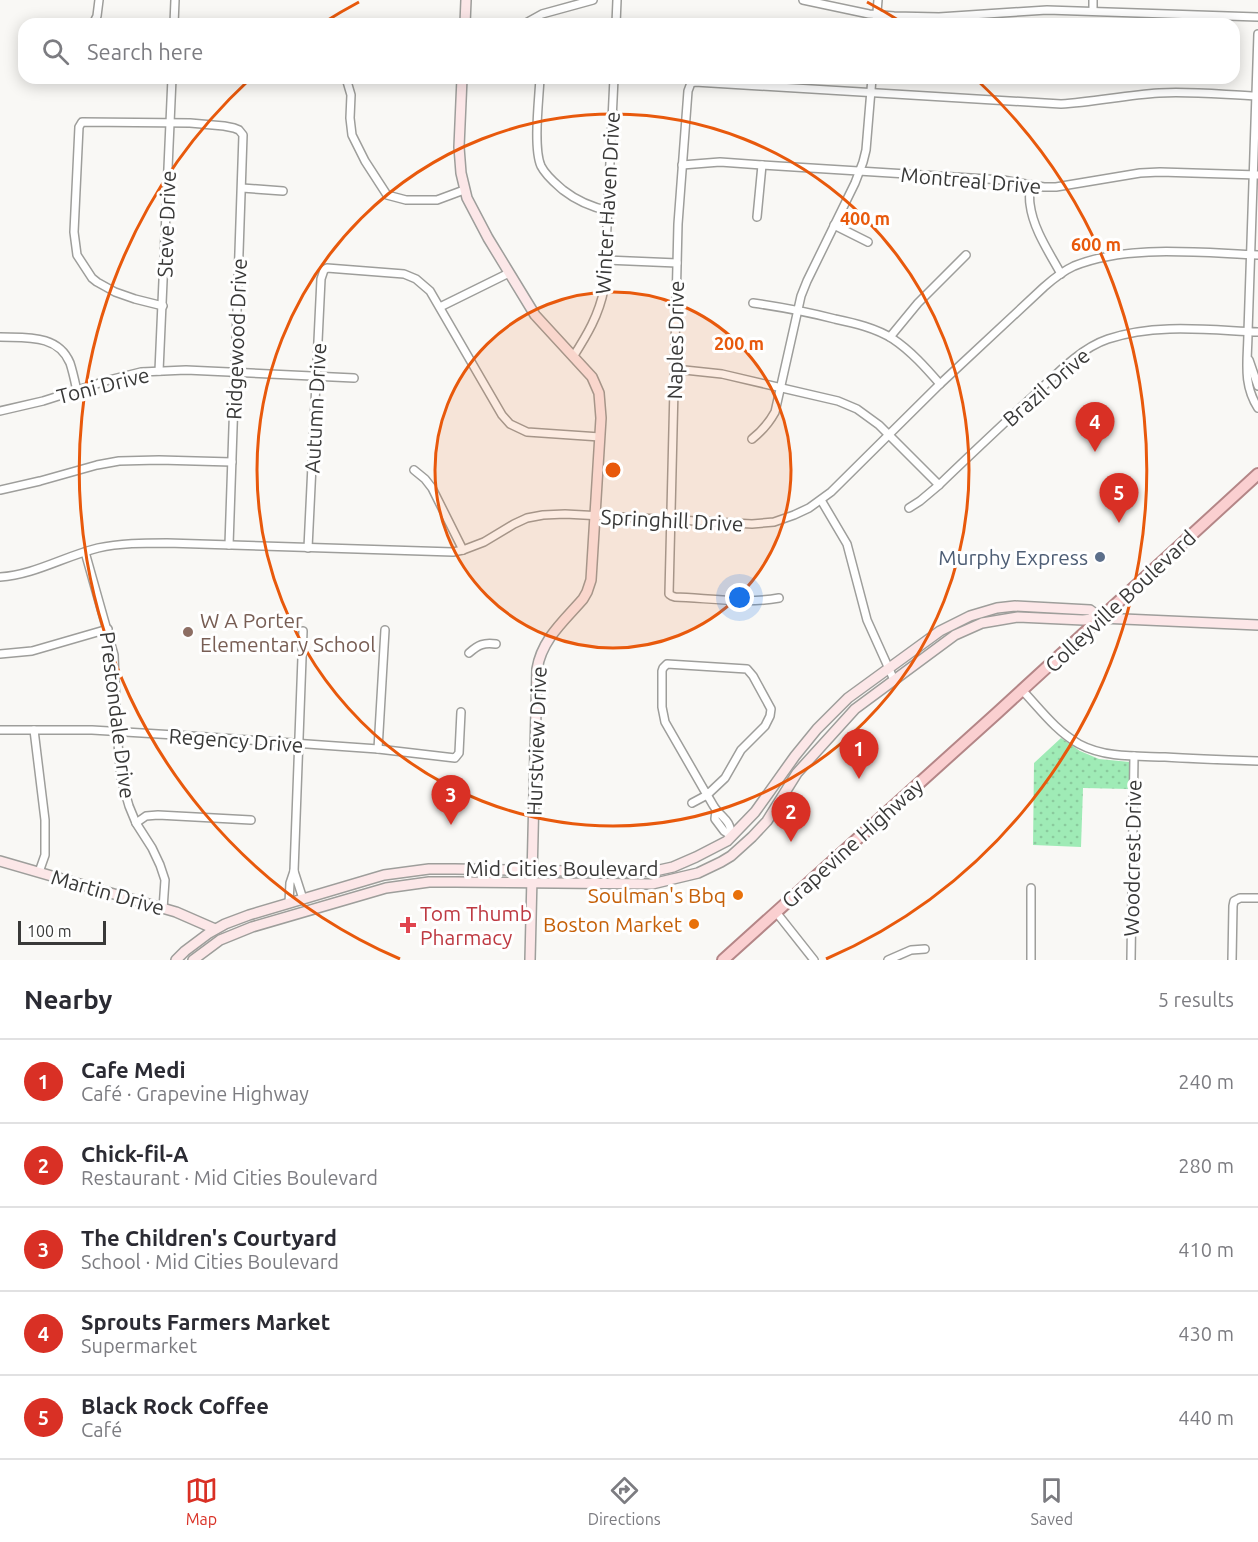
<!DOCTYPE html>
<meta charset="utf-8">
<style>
:root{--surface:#fff;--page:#f2f2f3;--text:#2b2b33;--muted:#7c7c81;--line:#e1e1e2;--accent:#d93025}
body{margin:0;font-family:Ubuntu,sans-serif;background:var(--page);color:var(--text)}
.scale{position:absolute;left:18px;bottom:15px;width:88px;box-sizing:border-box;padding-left:6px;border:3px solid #393938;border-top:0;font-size:16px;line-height:21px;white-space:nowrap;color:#393938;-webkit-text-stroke:4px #fff;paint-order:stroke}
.you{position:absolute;left:740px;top:598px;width:21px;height:21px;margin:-15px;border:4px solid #fff;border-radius:50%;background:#1a73e8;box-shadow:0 0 0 9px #1a73e833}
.badge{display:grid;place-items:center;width:39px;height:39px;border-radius:50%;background:var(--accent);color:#fff;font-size:20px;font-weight:700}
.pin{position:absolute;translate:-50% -50px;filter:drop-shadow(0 2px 3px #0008)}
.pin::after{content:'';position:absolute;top:32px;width:21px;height:18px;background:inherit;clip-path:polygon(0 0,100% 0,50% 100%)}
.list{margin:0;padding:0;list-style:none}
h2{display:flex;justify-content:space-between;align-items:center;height:78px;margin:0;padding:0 24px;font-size:26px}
h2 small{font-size:20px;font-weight:400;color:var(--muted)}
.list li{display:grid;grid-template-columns:39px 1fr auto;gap:18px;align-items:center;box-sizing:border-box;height:84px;padding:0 24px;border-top:2px solid var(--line)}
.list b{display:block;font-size:22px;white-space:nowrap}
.list p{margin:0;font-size:20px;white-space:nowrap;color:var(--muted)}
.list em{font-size:20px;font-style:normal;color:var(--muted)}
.icon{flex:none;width:33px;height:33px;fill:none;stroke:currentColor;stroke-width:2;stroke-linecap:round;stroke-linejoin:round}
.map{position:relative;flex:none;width:1258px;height:960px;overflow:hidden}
.search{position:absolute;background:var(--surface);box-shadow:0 3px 15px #0003;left:18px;right:18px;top:18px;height:66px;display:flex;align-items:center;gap:15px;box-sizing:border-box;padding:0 21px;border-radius:18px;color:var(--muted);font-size:22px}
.sheet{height:498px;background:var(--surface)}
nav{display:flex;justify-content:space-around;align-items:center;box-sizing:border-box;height:84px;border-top:2px solid var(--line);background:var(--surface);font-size:16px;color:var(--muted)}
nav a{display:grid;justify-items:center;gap:3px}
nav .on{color:var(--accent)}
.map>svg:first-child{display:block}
</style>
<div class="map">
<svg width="1258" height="960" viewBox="0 0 1258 960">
<defs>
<pattern id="grass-dots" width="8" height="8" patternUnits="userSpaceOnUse" patternTransform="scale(1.5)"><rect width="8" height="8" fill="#9febb6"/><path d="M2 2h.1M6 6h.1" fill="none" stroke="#8aca9d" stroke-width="1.8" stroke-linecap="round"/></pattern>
</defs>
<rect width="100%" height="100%" fill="#f9f8f5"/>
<path fill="url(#grass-dots)" d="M1061,738L1080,751L1099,759L1130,762L1129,789L1083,788L1081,847L1033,845L1034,763Z"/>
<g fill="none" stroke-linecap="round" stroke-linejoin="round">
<defs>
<g id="street">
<path d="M803,0L869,14L894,16L939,17L1047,10L1258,17"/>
<path d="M1093,11V0"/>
<path d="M93,24L97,16L99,0"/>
<path d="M174,24L175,0"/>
<path d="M524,24L542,14L593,0"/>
<path d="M616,24L617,0"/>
<path d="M876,24L878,0"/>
<path d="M1258,34L1248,332C1248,360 1242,383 1258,408"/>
<path d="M346,78L351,95L350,118L352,135L365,161L387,195L406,200H437L464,190"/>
<path d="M540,78C539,99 533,148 541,166C546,176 555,183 563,190C577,201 591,207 609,211"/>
<path d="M682,165L720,162L762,165L1003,180L1044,187H1056L1140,173L1160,172L1258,175"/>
<path d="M1030,185C1030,191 1029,198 1030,204C1033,229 1049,252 1061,274"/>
<path d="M242,188L283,191"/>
<path d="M757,217L762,165"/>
<path d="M834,225L868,242"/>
<path d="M606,260L677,263"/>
<path d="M753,303C781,307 808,312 835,319C854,323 876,328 893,339C911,351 926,368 940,384"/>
<path d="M163,306L135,299L115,292L97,282L92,278L77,255L74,232L79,127L82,122L190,123L224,126L234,128L239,130L243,135L229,545"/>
<path d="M440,307L509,273"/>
<path d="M0,337C26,338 58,334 70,363C73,372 75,382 77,391"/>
<path d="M890,337L918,303L966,255"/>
<path d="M573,357C587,335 599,315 604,289L614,78"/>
<path d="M1249,360L1258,386"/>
<path d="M675,369L722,374L838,401L857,409L879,425L939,485"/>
<path d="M159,371L172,78"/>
<path d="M0,411L43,401L109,380L141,372L186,370L354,378"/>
<path d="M752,439C762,431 769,423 775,412L801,296L807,281L855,183L863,162L866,150L872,78"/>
<path d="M414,470L425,479L432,488L463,550"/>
<path d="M0,490L40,481L97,465L119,461L159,460L232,462"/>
<path d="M821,500L847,544L867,620L894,680"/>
<path d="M909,508L920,501L939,485C969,456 999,428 1029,400C1052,379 1078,349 1108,339C1156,323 1209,330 1258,332"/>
<path d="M308,548L321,279L324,270L327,268L404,274L416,279L430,291L502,415L510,424L527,432L600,437"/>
<path d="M85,552L114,655L117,732L121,778L129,806L136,823L152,848L160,865L165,880L163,909"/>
<path d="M0,577C34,575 65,556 98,548C120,543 143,543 167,543L453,552L463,550L484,542L514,524L527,518L543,515L565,514L752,524L774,522L794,515L809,508L831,492L940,384L1044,287C1053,279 1063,271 1074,266C1128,244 1201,253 1258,255"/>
<path d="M779,598C748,604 707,598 675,597L672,596L669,594L678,224L688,91L691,83L695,82L1061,104C1094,102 1126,95 1159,93C1191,91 1226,95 1258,96"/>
<path d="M469,653C478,645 484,642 496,644"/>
<path d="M0,654L32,651L108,629"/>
<path d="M667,664L747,669L753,676L771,709L770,716L765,726L741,750L725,778L707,795L665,722L662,707V671L663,668Z"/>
<path d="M1022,690C1040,709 1056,731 1079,744C1105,758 1137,756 1165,757C1196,759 1227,760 1258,761"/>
<path d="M0,730H92L208,737L378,749L455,758L459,753L461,712"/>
<path d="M34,730L45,820V855L39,872"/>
<path d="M378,749L385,630"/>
<path d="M692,803L707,795C710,799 712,804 715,808C724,820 729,818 732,836"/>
<path d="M716,810L715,819L724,831L732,836"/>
<path d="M136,823L146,816L158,815L251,820"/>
<path d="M294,871L303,899"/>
<path d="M1031,888V960"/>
<path d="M289,903L290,883L294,871L303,631"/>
<path d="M776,912L814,960"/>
<path d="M888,960L911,950L925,949"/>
<path d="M1131,960L1134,756"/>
<path d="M1232,960L1233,906L1234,901L1240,898H1258"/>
</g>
<g id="secondary">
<path d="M465,24L466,0"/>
<path d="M462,78L459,147L461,173L467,198L488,238L535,315L592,377L599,393L601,418L591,580L587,592L583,599C564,621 542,639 537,669L530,960"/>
<path d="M0,861L176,912L215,929"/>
<path d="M176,960L185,951L209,933L225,924L249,915L384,875L429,869H455L633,872L655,871L673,867L696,857L727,841L755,812L795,756L817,729L848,698L940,631L970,616L997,608L1015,606L1090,610L1101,618"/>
<path d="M193,960L220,940L252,927L386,888L429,882H455L652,884L698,873L721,862L731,856L752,837L767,821L797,773L855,709L955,635L982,623L1018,617L1083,620L1101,618L1258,625"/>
</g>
<path id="primary" d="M723,960L997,713L1258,474"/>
</defs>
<use href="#street" stroke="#9e9e9b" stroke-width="10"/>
<use href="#secondary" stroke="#9e9e9b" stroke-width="12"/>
<use href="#primary" stroke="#b48687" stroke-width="14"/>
<use href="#street" stroke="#fff" stroke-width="7"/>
<use href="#secondary" stroke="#fce7e8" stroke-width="9"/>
<use href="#primary" stroke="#facfd0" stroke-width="10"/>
</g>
<circle cx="613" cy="470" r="178" fill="#e8590c" fill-opacity=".12"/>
<g fill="none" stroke="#e8590c" stroke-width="3">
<circle cx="613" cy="470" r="178"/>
<circle cx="613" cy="470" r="356"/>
<path d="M400 959A533 533 0 0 1 249 80M323 23A533 533 0 0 1 359 2M867 2A533 533 0 0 1 903 23M977 80A533 533 0 0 1 826 959"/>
</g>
<circle fill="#5c6f8a" stroke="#fff" stroke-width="2" cx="1100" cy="557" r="6"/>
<circle fill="#8d6e63" stroke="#fff" stroke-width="2" cx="188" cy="632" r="6"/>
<g fill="#e8710a" stroke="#fff" stroke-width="2">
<circle cx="738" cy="895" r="6"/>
<circle cx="694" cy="924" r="6"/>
</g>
<path fill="#e0444e" stroke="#fff" stroke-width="2" d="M405 916h6v6h6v6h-6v6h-6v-6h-6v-6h6z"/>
<g text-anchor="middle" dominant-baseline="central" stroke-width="6" stroke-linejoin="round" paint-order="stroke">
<g font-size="21" fill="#393938" stroke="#fff">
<text transform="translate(971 180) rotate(5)">Montreal Drive</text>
<text transform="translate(607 203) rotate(-87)">Winter Haven Drive</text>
<text transform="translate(166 224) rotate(-88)">Steve Drive</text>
<text transform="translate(236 339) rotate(-88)">Ridgewood Drive</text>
<text transform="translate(675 340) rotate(-89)">Naples Drive</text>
<text transform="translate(103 385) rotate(-14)">Toni Drive</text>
<text transform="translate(1046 387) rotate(-41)">Brazil Drive</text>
<text transform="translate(315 408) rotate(-87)">Autumn Drive</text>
<text transform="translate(672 520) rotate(3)">Springhill Drive</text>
<text transform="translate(1120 601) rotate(-43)">Colleyville Boulevard</text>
<text transform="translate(118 715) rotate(83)">Prestondale Drive</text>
<text transform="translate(236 740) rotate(4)">Regency Drive</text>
<text transform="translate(536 741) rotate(-88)">Hurstview Drive</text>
<text transform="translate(852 843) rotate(-42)">Grapevine Highway</text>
<text transform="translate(1132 858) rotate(-89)">Woodcrest Drive</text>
<text x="562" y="868">Mid Cities Boulevard</text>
<text transform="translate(108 892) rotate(16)">Martin Drive</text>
</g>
<g font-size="21" fill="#4e5e75" stroke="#fff" text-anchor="end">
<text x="1088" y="557">Murphy Express</text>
</g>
<g font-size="21" fill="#785e54" stroke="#fff" text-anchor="start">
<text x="200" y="620">W A Porter<tspan x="200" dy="24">Elementary School</tspan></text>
</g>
<g font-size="21" fill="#c56008" stroke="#fff" text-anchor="end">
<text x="726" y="895">Soulman's Bbq</text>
<text x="682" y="924">Boston Market</text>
</g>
<g font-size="21" fill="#be3a42" stroke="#fff" text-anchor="start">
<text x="420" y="913">Tom Thumb<tspan x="420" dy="24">Pharmacy</tspan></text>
</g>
</g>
<circle cx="613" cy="470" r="9" fill="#e8590c" stroke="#fff" stroke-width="3"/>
<g font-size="18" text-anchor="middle" font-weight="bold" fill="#e8590c" stroke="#fff" stroke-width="6" stroke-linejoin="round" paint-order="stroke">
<text x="865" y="225">400 m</text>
<text x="1096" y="251">600 m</text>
<text x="739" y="350">200 m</text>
</g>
</svg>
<div class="scale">100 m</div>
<div class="you"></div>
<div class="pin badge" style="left:859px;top:779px">1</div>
<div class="pin badge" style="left:791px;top:842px">2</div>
<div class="pin badge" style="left:451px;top:825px">3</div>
<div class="pin badge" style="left:1095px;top:452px">4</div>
<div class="pin badge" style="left:1119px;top:523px">5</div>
<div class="search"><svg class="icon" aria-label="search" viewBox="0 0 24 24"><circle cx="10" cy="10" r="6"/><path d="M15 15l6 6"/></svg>Search here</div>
</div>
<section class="sheet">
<h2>Nearby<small>5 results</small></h2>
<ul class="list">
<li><span class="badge">1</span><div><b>Cafe Medi</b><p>Café · Grapevine Highway</p></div><em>240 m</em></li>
<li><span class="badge">2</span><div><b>Chick-fil-A</b><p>Restaurant · Mid Cities Boulevard</p></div><em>280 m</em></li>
<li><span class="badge">3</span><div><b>The Children's Courtyard</b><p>School · Mid Cities Boulevard</p></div><em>410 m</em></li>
<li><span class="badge">4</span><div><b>Sprouts Farmers Market</b><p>Supermarket</p></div><em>430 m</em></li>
<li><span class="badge">5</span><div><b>Black Rock Coffee</b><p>Café</p></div><em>440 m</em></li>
</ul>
</section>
<nav>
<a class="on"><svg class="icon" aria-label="map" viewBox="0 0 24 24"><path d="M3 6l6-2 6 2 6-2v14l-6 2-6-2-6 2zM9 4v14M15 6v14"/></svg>Map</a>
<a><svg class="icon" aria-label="directions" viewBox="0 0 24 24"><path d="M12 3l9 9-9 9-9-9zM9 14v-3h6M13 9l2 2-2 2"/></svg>Directions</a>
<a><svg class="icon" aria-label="saved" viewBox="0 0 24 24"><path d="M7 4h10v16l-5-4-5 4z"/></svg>Saved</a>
</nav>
